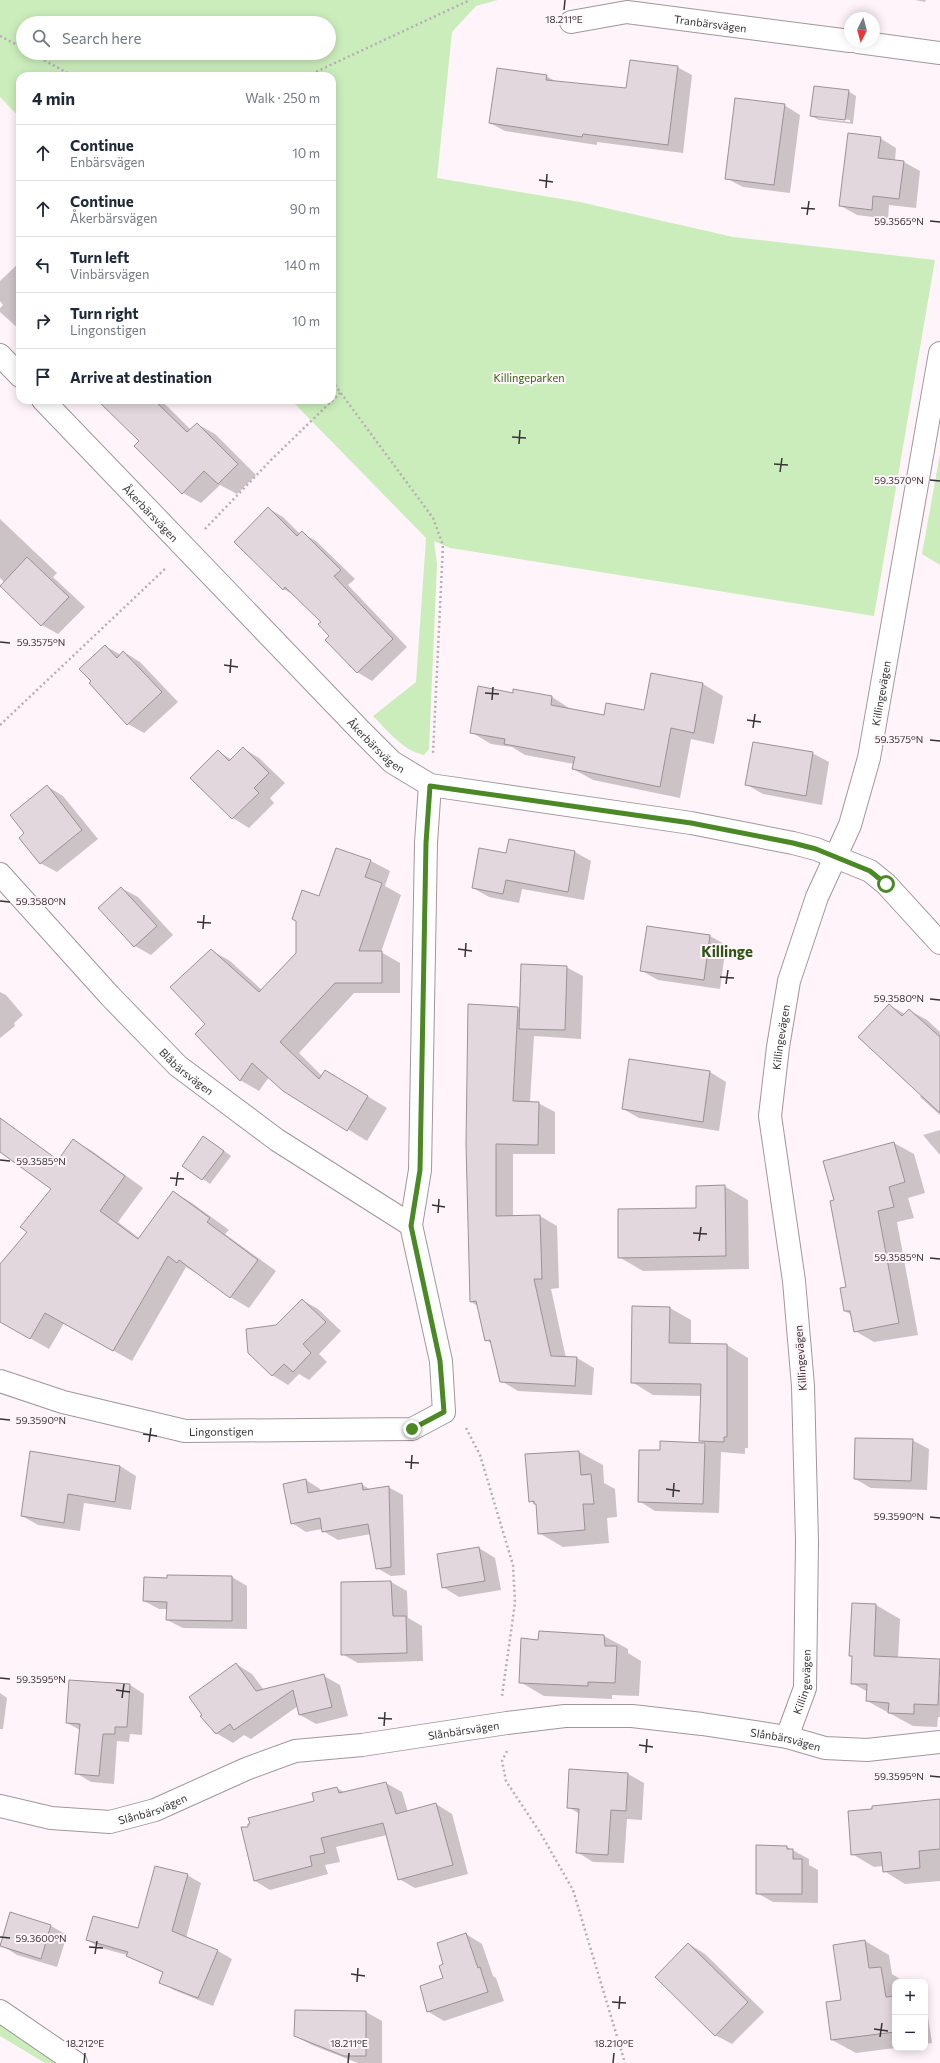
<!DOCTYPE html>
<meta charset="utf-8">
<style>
:root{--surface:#fff;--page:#f2f2f3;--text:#1f2937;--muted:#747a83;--line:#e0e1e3}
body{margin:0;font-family:Commissioner,sans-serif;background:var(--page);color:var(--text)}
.controls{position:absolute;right:12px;bottom:12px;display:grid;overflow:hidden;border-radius:8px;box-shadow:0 2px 10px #0003}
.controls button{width:36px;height:36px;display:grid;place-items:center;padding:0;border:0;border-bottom:1px solid var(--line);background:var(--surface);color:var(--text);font:20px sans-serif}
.compass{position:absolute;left:844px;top:12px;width:36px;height:36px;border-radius:50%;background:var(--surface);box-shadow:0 2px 10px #0003;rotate:186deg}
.stop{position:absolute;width:12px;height:12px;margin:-9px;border:3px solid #4b8826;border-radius:50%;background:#fff}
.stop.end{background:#4b8826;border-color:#fff;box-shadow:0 1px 4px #0008}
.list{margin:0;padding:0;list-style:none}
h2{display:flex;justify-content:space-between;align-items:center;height:52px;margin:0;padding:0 16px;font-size:17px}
h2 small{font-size:13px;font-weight:400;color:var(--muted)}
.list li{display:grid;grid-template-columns:26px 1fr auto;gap:12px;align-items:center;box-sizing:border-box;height:56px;padding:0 16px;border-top:1px solid var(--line)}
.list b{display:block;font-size:15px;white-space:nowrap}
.list p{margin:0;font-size:13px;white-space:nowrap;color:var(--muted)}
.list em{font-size:13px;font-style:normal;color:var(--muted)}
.icon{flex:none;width:22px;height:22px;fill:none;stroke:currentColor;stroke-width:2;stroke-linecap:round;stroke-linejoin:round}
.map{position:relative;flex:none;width:940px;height:2063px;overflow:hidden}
.search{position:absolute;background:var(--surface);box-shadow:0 2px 10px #0003;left:16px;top:16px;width:320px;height:44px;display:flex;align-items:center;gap:10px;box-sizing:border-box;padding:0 14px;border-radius:22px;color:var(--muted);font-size:15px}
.panel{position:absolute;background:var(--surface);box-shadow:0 2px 10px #0003;left:16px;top:72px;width:320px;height:332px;border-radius:12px}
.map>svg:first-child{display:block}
</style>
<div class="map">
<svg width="940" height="2063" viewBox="0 0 940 2063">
<rect width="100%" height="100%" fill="#fff4f9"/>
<g fill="#cbedbb" fill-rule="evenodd">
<path d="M0,0H498L476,6L452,32L437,178L580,202L733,237L935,260L874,616L450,548L434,541L437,564L429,749L424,755C403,751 387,730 373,716L416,682L426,538L291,400H332V76H20V118L0,97ZM23,23H329V53H23Z"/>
<path d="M940,454V565L922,554Z"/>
<path d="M0,2022L59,2063H45L0,2036Z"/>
</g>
<g fill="#0003" fill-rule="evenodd">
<path d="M915,0H926L925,2Z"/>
<path d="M677,67L692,75L683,153L597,142V145L505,131L490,123L546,76L557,82L627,89Z"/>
<path d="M848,91L856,96L853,124L819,120L811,116ZM818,116L850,120V122L818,118Z"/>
<path d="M784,105L800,115L790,193L743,187L726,178Z"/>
<path d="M880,138L896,148L895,161L904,162L920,171L916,208L889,205L888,219L857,215L841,206Z"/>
<path d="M20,262V330L0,312V308L3,305L0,301V281Z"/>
<path d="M98,400H163L162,401L191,430L197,424L215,434L256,475L237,494L220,485L201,503L183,493L140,441Z"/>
<path d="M268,508L283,517L300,534L302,533L316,541L355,579L348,585L407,647L372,681L357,672L322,622L296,596L283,589Z"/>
<path d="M0,519L57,573L53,577L85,607L58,634L42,625L1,585L4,582L0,578Z"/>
<path d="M105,646L121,655L124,652L140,662L178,702L144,733L128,724L92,681Z"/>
<path d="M651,674L703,684L723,696L714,744L691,739L680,798L593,780L573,769L574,764L525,755L512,747L491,744L471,732L513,694L514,690L552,697L572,710L605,716L644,712Z"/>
<path d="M243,748L259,758L285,783L270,798L274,803L249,828L233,818L192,778L218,751L232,760Z"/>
<path d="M812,753L829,762L822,805L763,794L747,785Z"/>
<path d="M47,786L63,796L98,839L57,872L40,863L26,833Z"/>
<path d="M510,840L575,852L591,861L584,900L522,889L519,903L489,897L473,888L507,854Z"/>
<path d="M371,861L390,871L385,886L401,895L381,952L400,963V993H354L299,1053L322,1076L344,1082L387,1108L367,1141L284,1090L269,1077L259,1091L240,1080L207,1024L211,950L230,961L262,990L297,953L320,897Z"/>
<path d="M121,888L138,897L173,935L151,955L135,946Z"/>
<path d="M648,928L710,936L726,945L720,989L658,980L642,971Z"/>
<path d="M566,967L583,976L581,1039L534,1036L530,1102L538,1103L555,1112V1154H513V1217L540,1216L557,1226L559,1288L551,1289L566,1358H577L594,1368L592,1395L518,1391L501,1381L492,1344L486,1340L478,1306L471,1302L518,1008L520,1010Z"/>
<path d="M0,992L6,995L23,1015L14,1023L15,1026L0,1038Z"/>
<path d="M889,1005L905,1014L909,1010L927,1020L940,1032V1115L920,1097L922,1095Z"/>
<path d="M630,1060L710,1072L726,1082L719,1131L639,1118L623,1109Z"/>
<path d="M940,1130V1155L923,1135Z"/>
<path d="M73,1140L92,1151L143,1188L118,1222L139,1238L174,1192L192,1203L229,1230L225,1234L276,1271L249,1308L230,1297L197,1272L196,1273L186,1267L132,1361L64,1323L49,1349L0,1321V1265L28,1232L52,1188Z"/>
<path d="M212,1142L231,1156L210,1184L183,1165Z"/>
<path d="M894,1143L914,1154L925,1193L908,1198L914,1218L897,1222L918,1335L874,1342L855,1331L852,1315L845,1311L847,1288L835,1201L824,1161Z"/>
<path d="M724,1186L748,1200L749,1269L643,1271L619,1257L697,1209Z"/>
<path d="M302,1300L318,1309L341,1331L319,1354L327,1362L309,1380L299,1374L288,1385L272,1375L277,1326Z"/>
<path d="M670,1308L691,1320V1345H727L748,1358V1448H745V1454L721,1452L719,1513L655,1511L639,1501L661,1451V1442L707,1444L700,1440L701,1396L653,1395L632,1382Z"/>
<path d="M912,1440L929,1449L927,1490L871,1488L855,1479Z"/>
<path d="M31,1452L120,1466L136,1476L131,1510L84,1503L80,1531L38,1525L22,1516Z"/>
<path d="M579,1452L603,1465L604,1483L615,1489L617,1517L607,1518L609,1543L563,1547L539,1533L537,1505L530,1501Z"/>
<path d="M306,1480L320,1489L321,1492L361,1484L371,1490L388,1487L403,1495L405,1575L391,1576L377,1568L371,1534L338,1540L323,1531L322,1529L306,1532L292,1523Z"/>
<path d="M479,1548L495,1558L501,1590L459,1597L443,1587Z"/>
<path d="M168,1576L232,1577L247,1586V1629L183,1628L167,1620L168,1609H159L144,1601L168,1579Z"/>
<path d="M391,1582L407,1591L408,1618L422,1626L423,1661L358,1663L342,1654V1583Z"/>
<path d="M853,1604L876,1605L900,1619L898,1658L940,1660V1717H938L937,1727L913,1726L867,1701L868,1692L852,1683L853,1657L850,1655Z"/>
<path d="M604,1636L628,1649V1653L641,1661L639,1696L612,1695V1699L544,1696L520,1682L539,1641Z"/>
<path d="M236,1664L252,1674L264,1690L324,1676L340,1685L348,1716L316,1724L300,1715L298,1706L251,1739L244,1735L233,1743L216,1733Z"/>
<path d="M130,1685L144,1694L142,1735L130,1734L129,1742L117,1741L114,1784L91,1782L76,1773L80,1730L67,1723Z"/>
<path d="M0,1693L7,1698L3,1729H0Z"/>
<path d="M628,1774L644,1783L642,1820L627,1819L624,1863L593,1862L577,1852L580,1814L568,1807Z"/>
<path d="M386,1783L402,1792L408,1812L436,1804L452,1814L468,1874L415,1888L399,1879L387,1835L336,1847L340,1862L325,1865L328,1874L270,1890L255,1881L249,1828L316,1802L337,1788L346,1793Z"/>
<path d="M940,1800V1881L905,1884L884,1871L883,1866L874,1867L852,1854L873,1810Z"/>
<path d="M787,1847L809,1859V1865L818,1870V1903L773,1902L757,1893Z"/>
<path d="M187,1875L201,1883L186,1938L218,1951L232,1959L213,2006L174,1990L160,1982L163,1973L127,1955L101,1948L87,1940L138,1929Z"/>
<path d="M10,1913L51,1926L67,1935L57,1967L17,1955L1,1945Z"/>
<path d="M466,1934L482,1944L493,1976L496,1978L504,2001L444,2021L427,2011L444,1978L445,1965Z"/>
<path d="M865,1941L889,1955L892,1974L905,1982H895V2048L856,2053L832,2040L842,2001L834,1946Z"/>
<path d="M689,1944L705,1954L764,2012L732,2044L715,2035Z"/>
<path d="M925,2009L927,2010L932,2043L925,2044Z"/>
<path d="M366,2012L382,2021V2063H358L312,2045L295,2036Z"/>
</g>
<g fill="#e1d7dc" stroke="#9b9296">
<path d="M630,60L678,66L668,145L583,134L582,137L489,123L497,68L547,75L546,80L626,88Z"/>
<path d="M814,86L849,90L845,120L810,116Z"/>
<path d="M735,98L785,104L774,185L725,179Z"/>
<path d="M848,133L881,137L878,158L904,161L899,199L873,196L872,210L839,206Z"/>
<path d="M97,400H154L187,432L197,423L238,464L218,484L204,471L182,494L134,446L139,441Z"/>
<path d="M268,507L297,536L302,531L341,570L334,576L393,639L357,673L325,640L329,636L318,624L321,622L285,587L283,590L234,542Z"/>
<path d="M27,557L69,597L41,626L0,586Z"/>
<path d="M105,645L117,658L123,651L162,692L127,725L89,683L91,681L79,669Z"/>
<path d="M651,673L703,683L694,733L671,728L660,787L572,769L575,757L504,744L505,739L470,733L478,686L513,693V689L552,696L551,705L604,715L606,703L644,710Z"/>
<path d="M753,742L813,752L806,796L745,785Z"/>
<path d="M243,747L269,773L254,788L259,793L232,819L190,778L218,750L229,761Z"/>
<path d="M47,785L82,830L40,864L19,838L24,833L10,815Z"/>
<path d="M509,839L575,851L568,892L506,880L503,894L472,888L479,848L506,853Z"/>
<path d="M336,848L371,860L365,877L382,883L359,951H382V983H335L280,1042L319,1079L325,1070L368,1096L347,1131L283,1091L252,1063L240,1081L195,1034L205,1024L170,987L211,949L259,992L296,953V921L292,919L302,890L319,896Z"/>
<path d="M121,887L157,926L134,947L98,908Z"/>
<path d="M647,926L710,935L704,980L640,971Z"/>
<path d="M521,964L567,966L565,1030L519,1029Z"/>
<path d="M468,1004L518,1007L513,1101L539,1102L538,1145L496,1144V1216L540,1215L542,1279H534L551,1356L577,1357L575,1386L500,1382L490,1340L485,1341L476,1301L470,1302L466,1144Z"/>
<path d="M889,1004L902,1016L909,1009L940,1037V1113L858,1037Z"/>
<path d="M629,1059L710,1071L703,1122L622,1109Z"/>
<path d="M0,1118L58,1160L73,1139L125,1176L100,1211L138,1239L173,1191L210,1218L207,1222L258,1260L230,1298L179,1260L177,1263L168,1256L113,1351L45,1313L30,1339L0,1322V1264L27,1232L20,1227L51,1189L0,1152Z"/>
<path d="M203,1136L224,1151L202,1180L182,1166Z"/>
<path d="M894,1142L905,1182L889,1187L894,1207L878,1211L899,1323L854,1332L850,1311H844L840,1288L846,1287L830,1201L834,1200L823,1161Z"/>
<path d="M725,1185L726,1256L618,1258V1209L696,1208V1186Z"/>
<path d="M302,1299L326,1322L303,1344L311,1353L293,1372L284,1364L272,1376L248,1353L246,1329L276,1325Z"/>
<path d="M632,1306L670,1307L669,1343L727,1344V1437H724V1442L699,1441L701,1384L631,1383Z"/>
<path d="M855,1438L913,1439L911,1481L854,1479Z"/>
<path d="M660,1441L705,1443L703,1504L638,1502L639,1450H660Z"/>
<path d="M30,1451L120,1466L115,1502L68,1494L64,1523L21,1516Z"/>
<path d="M579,1451L581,1475L591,1474L594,1504H583L585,1530L538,1534L536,1504H534V1501L529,1502L525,1454Z"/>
<path d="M306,1479L308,1493L362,1483L363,1490L389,1486L391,1567L376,1569L368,1524L322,1532L320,1518L291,1524L283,1484Z"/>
<path d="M479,1547L485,1581L442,1588L437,1554Z"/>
<path d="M167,1575L232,1576V1621L166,1620L167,1602L143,1601L144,1577L167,1578Z"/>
<path d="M391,1581L393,1616H406L407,1653L341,1655V1582Z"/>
<path d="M852,1603L876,1604L874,1656L940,1659L938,1705L914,1704V1714L888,1713L889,1703L866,1701L867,1684H851L852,1656H849Z"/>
<path d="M539,1631L604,1635L605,1646H617L615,1683L588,1682V1686L519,1683L521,1638L538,1640Z"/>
<path d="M236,1663L256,1691L324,1674L332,1707L299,1715L293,1690L234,1730L230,1724L216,1734L200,1716L202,1715L189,1697Z"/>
<path d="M69,1680L130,1684L127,1727H115V1734H103L99,1776L75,1774L80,1724L66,1723Z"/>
<path d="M569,1769L628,1773L626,1811L611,1810L608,1855L576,1853L579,1809L567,1808Z"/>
<path d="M386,1782L396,1814L436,1803L453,1865L398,1880L383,1823L321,1838L325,1853L310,1856L312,1866L254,1881L241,1827H248V1824H250L248,1818L314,1801L312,1793L337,1787L339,1793Z"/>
<path d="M940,1799V1849L919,1851L920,1868L883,1872L881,1852L851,1855L848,1811L872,1809V1806Z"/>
<path d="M756,1845L787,1846V1849H793V1859H802V1894H756Z"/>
<path d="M155,1866L188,1874L172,1931L218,1950L198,1998L159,1983L163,1972L126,1956L128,1952L86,1940L93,1916L138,1928Z"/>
<path d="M10,1912L51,1925L41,1959L0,1946Z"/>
<path d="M466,1933L478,1968L480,1967L488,1992L427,2012L420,1986L443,1978L439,1966L443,1964L437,1943Z"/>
<path d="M865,1940L869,1968L881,1967L886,1997L895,1996V2032L831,2040L826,2002L841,2000L833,1945Z"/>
<path d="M688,1943L748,2002L715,2036L655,1977Z"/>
<path d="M295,2010L366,2011V2056H344L294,2036Z"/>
</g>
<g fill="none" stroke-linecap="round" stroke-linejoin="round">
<defs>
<g id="minor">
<path id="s1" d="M571,22L627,12L850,41"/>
<path d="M858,42L940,53"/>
<path d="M0,355L20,376"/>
<path id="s2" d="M43,400L360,730L392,762L430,785L691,823L793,843L816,849L870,871L886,884L940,943"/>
<path id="s3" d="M0,874L110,996L178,1066L277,1140L411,1225"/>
<path id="s4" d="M0,1381L63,1402L185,1431L412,1429L444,1412L441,1361L411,1225L420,1170L426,843L430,785"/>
<path id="s5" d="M787,1737L805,1688L807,1541L803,1386L794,1281L770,1116L778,1047L789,981L817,897L850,825L869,758L940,353"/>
<path id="s6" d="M0,1806L51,1818L110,1822L155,1810L246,1769L295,1751L362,1745L507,1723L565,1716H632L702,1724L787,1737L825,1748L867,1750L940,1742"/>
<path d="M0,2011L76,2063"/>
</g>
</defs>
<use href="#minor" stroke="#a0979b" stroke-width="24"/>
<g stroke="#b6aeb2" stroke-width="2.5" stroke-dasharray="2 3" stroke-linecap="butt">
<path d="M0,36L23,48"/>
<path d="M31,53L73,76"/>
<path d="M307,76L470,0"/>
<path d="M332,381L433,518L443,545L433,754"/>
<path d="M205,529L271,460L340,393"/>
<path d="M0,725L166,568"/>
<path d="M466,1428L480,1455L513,1565L515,1603L502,1696"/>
<path d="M507,1751L502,1761L506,1781L541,1834L573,1890L625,2063"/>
</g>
<use href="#minor" stroke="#fff" stroke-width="22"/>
</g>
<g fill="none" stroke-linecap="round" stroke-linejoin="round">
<path stroke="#4b8826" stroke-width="5" d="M412,1429L444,1412L440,1361L411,1226L420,1170L426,843L430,786L691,823L793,843L816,849L870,871L886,884"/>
</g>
<path fill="none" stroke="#373335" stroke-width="1.5" d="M564,10L565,0M539,180L553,182M546,188L547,174M801,208L815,209M807,215L809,201M930,221L940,222M512,437L526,438M519,444L520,430M774,464L788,465M780,472L782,458M930,480L940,481M0,642L10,643M224,665L238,667M230,673L231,659M485,693L499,694M492,700L493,687M747,720L761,722M753,728L755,714M930,740L940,741M0,901L10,902M197,922L211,923M203,929L204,915M458,949L472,951M465,957L466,943M720,977L734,978M726,984L728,970M930,999L940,1000M0,1160L10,1161M170,1178L184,1179M176,1186L178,1172M432,1205L445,1207M438,1213L439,1199M693,1233L707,1234M699,1241L701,1227M930,1258L940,1259M0,1419L10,1420M143,1434L157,1436M149,1442L151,1428M405,1462L419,1463M411,1469L412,1455M666,1489L680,1491M673,1497L674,1483M930,1517L940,1518M0,1678L10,1679M116,1690L130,1692M122,1698L124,1684M378,1718L392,1719M384,1726L385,1712M639,1745L653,1747M646,1753L647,1739M930,1776L940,1777M0,1937L10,1938M89,1947L103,1948M95,1954L97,1941M351,1974L365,1976M357,1982L358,1968M612,2002L626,2003M619,2009L620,1996M874,2029L888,2031M880,2037L882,2023M84,2063L85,2053M348,2063L349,2053M613,2063L614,2053"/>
<g text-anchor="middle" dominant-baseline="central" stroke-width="4" stroke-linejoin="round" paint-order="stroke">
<g font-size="11" fill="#373335" stroke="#fff4f9">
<text stroke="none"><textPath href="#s1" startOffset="141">Tranbärsvägen</textPath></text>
<text stroke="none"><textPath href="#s2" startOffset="156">Åkerbärsvägen</textPath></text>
<text stroke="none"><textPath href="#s5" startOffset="1066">Killingevägen</textPath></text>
<text stroke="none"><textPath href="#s2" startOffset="480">Åkerbärsvägen</textPath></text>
<text stroke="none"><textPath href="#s5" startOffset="706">Killingevägen</textPath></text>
<text stroke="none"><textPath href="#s3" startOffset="272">Blåbärsvägen</textPath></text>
<text transform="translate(800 1358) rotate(-94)">Killingevägen</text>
<text stroke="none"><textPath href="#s4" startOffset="228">Lingonstigen</textPath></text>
<text stroke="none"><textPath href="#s5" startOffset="58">Killingevägen</textPath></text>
<text stroke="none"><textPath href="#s6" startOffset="480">Slånbärsvägen</textPath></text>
<text stroke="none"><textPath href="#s6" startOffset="805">Slånbärsvägen</textPath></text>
<text stroke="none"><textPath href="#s6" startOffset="156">Slånbärsvägen</textPath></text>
</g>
<g font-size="11" fill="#326213" stroke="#fff4f9">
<text x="529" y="377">Killingeparken</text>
</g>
<g font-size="15" font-weight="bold" fill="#2e5417" stroke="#fff4f9">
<text x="727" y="951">Killinge</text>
</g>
</g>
<g font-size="10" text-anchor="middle" fill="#373335" stroke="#fff4f9" stroke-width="4" stroke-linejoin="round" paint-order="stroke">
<text x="564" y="23">18.211°E</text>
<text x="899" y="225">59.3565°N</text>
<text x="899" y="484">59.3570°N</text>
<text x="41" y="646">59.3575°N</text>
<text x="899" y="743">59.3575°N</text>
<text x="41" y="905">59.3580°N</text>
<text x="899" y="1002">59.3580°N</text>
<text x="41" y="1165">59.3585°N</text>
<text x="899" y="1261">59.3585°N</text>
<text x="41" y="1424">59.3590°N</text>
<text x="899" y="1520">59.3590°N</text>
<text x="41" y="1683">59.3595°N</text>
<text x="899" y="1780">59.3595°N</text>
<text x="41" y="1942">59.3600°N</text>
<text x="85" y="2047">18.212°E</text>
<text x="349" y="2047">18.211°E</text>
<text x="614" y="2047">18.210°E</text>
</g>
</svg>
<div class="controls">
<button>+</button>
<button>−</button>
</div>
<svg class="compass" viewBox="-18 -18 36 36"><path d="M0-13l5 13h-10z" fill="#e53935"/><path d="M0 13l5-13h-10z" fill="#747a83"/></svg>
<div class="stop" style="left:886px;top:884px"></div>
<div class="stop end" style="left:412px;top:1429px"></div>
<div class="search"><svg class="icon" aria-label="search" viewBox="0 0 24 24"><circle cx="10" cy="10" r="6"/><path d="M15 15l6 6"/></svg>Search here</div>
<section class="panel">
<h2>4 min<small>Walk · 250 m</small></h2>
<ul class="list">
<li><svg class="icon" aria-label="ahead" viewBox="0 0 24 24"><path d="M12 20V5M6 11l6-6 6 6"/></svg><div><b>Continue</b><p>Enbärsvägen</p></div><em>10 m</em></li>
<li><svg class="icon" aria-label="ahead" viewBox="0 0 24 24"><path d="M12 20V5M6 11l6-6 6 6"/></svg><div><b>Continue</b><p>Åkerbärsvägen</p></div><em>90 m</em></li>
<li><svg class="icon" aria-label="left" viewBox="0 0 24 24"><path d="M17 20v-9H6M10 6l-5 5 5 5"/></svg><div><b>Turn left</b><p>Vinbärsvägen</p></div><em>140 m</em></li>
<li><svg class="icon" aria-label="right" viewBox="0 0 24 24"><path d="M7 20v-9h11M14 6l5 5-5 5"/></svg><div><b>Turn right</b><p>Lingonstigen</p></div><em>10 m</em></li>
<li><svg class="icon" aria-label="arrive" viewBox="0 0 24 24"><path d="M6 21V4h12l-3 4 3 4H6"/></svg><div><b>Arrive at destination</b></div></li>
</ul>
</section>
</div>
